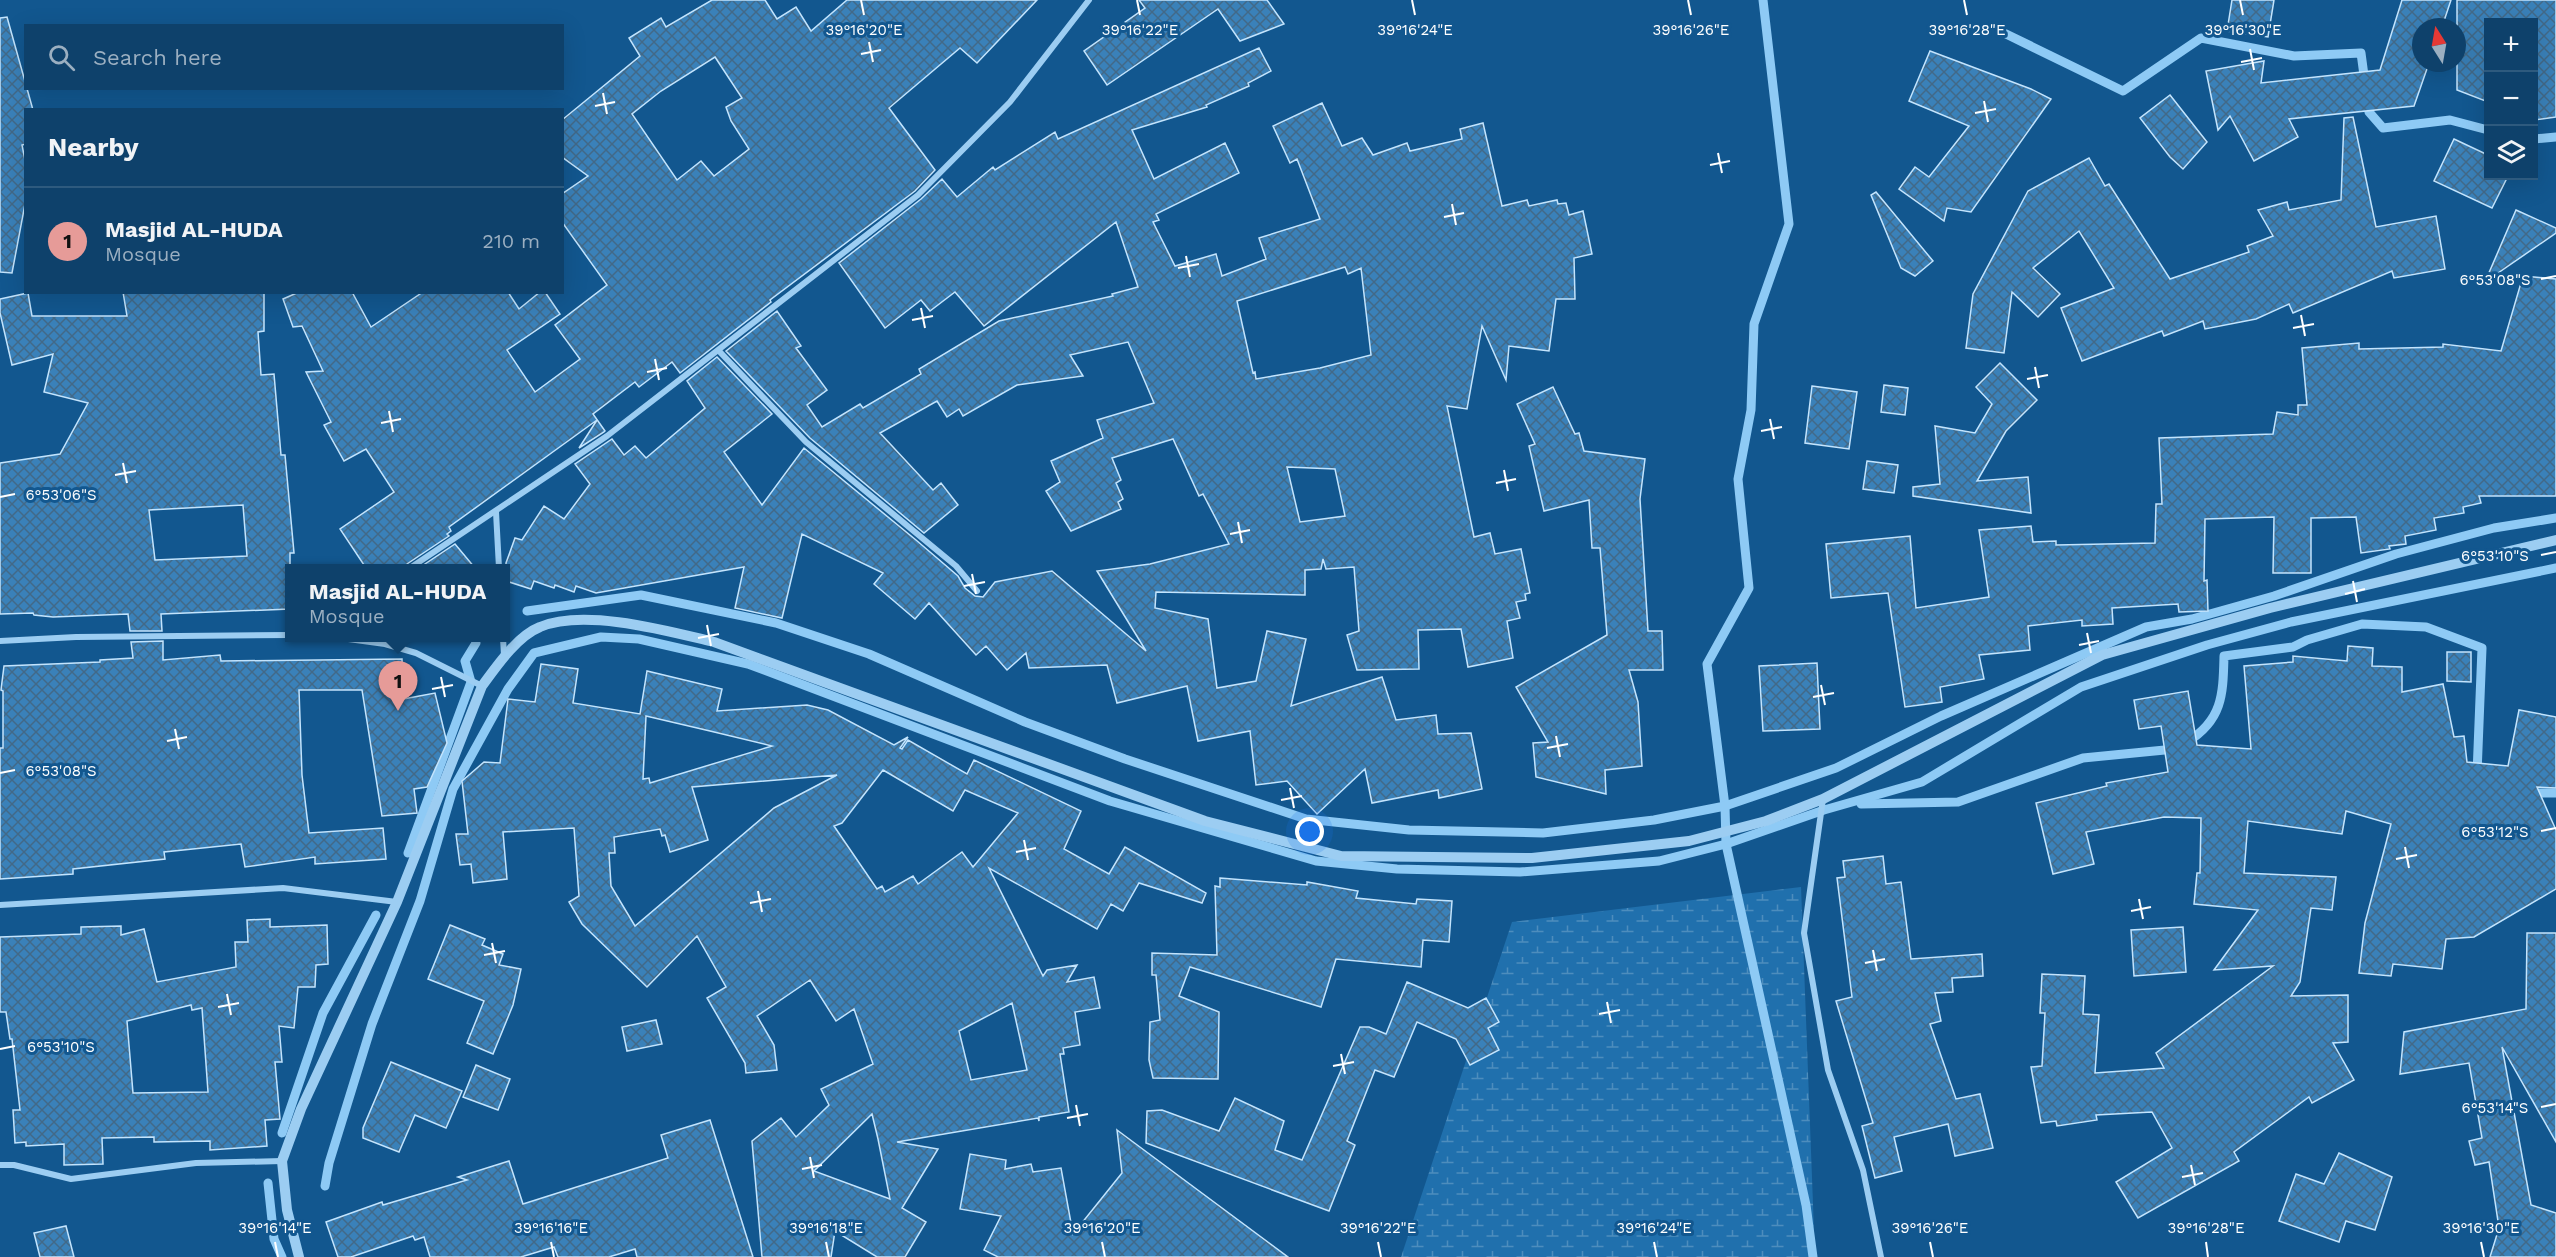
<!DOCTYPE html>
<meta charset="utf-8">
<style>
:root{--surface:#0e416b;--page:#1c4c73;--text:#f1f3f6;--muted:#9bafc1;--line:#2e5a7e;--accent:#e69b98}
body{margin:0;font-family:"Work Sans",sans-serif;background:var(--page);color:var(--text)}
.controls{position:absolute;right:18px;top:18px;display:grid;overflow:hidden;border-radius:0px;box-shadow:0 6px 24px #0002}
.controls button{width:54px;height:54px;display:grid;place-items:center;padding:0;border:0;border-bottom:2px solid var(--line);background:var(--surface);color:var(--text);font:30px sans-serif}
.compass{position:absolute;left:2412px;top:18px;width:54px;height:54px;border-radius:50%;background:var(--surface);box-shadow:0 6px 24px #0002;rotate:349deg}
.you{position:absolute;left:1310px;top:832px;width:21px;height:21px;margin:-15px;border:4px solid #fff;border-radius:50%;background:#1a73e8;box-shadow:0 0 0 9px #1a73e833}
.badge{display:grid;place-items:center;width:39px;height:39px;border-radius:50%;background:var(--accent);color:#111;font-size:20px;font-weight:700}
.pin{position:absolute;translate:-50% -50px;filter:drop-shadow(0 2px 3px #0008)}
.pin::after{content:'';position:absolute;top:32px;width:21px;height:18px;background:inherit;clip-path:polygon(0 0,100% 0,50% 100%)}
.popup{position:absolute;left:285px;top:564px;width:225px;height:78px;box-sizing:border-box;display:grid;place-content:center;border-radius:0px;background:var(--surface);filter:drop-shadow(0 2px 4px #0005);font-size:20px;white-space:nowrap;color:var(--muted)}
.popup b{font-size:22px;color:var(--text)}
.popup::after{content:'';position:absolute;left:50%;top:100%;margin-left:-12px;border:12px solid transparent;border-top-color:var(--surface)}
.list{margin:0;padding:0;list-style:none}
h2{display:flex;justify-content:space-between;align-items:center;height:78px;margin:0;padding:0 24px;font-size:26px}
h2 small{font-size:20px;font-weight:400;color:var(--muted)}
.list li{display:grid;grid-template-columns:39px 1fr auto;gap:18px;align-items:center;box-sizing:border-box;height:108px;padding:0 24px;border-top:2px solid var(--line)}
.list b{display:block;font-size:22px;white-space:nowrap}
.list p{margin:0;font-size:20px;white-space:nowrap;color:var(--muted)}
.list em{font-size:20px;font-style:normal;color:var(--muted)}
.icon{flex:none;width:33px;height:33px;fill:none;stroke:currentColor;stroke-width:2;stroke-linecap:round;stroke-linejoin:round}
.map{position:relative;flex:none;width:2556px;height:1257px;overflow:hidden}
.search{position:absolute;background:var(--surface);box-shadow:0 6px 24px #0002;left:24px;top:24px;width:540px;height:66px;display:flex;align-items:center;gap:15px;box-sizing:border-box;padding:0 21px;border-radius:0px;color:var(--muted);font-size:22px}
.panel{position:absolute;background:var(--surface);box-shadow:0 6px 24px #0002;left:24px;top:108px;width:540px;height:186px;border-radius:0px}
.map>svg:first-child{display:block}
</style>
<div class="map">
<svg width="2556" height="1257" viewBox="0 0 2556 1257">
<defs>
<pattern id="wetland-marsh" width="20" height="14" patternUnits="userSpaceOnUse" patternTransform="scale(1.5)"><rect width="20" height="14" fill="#2070ad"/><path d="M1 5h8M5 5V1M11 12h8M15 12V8" fill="none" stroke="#4d8dbd"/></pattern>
<pattern id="building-cross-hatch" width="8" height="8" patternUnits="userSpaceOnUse" patternTransform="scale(1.5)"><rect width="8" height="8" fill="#3a81b9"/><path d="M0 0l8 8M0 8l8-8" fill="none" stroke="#426988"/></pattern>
</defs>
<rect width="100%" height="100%" fill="#12578f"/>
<path fill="url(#wetland-marsh)" d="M1801,887L1815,1257H1401L1512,922Z"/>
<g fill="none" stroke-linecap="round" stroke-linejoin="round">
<g stroke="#8ecaf5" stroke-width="9">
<path d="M1763,0L1789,224L1754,324L1751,410L1738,479L1749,588L1707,664L1725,806L1726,844L1806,1205L1813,1257"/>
<path d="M2004,33L2123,91L2201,38L2294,56L2361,53L2365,83"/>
<path d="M2367,99L2369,112L2383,128L2450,120L2488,130"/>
<path d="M2534,139L2556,137"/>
<path d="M527,611L641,595L776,623L869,654L1025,722L1125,759L1306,819L1409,830L1543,833L1654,820L1725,806L1836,768L1941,716L2146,627L2192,619L2274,596L2396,554L2494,528L2556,518"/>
<path d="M2187,742C2223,720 2223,694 2224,656L2293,647L2307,640L2362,624L2426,627L2482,648L2477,774"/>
<path d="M2528,793H2556"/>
<path d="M1861,804L1958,802L2083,758L2175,749"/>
<path d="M408,853L471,682L465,661L476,643"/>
<path d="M282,1133L323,1013L376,915"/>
<path d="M268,1183L274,1239L282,1257"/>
<path d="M325,1186L329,1163L372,1024L420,901L453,789L508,689L534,653L601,637L639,639L748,664L1110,801L1316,861L1397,869L1520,872L1659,861L1726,844L1824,810L1922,782L2081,687L2207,645L2291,622L2556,568"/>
</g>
</g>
<g fill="url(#building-cross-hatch)" stroke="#c3e4fd" stroke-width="1.5" fill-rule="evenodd">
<path d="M712,0H765L777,19L796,7L811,31L847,0H1037L977,63L960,48L889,108L935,170L915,191L770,300L771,302L680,373L672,362L639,387L635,382L593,414L605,431L604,432L579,448L597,420L449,527L451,531L447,534L449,536L407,564L405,568H366L340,529L394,492L366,449L344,461L324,425L331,422L306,372L323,371L302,326L293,327L283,299L299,292H352L371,327L423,292H508L519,309L540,292H545L560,314L507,350L535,392L580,359L555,325L607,285L562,222V194L588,176L562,157V120L640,56L629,38L661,18L666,27ZM715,57L742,98L726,107L731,121L749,149L714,176L701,161L677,180L632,114L661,91Z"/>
<path d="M1139,0H1267L1284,24L1240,41L1218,9L1107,85L1084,51L1145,8Z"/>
<path d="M2232,0H2274L2268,37L2227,31Z"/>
<path d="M2402,0H2451L2442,27H2421V63H2429L2414,106L2289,119L2298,137L2254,161L2230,116L2218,130L2206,71L2264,61L2261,83L2380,70Z"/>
<path d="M2457,0H2556V117L2534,120V22H2488V102L2457,90Z"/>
<path d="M7,17L33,110H26V144L22,145L26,165V199L12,273L0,272V18Z"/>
<path d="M1259,48L1271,71L1248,83L1249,86L1206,105L1207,107L1132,130L1154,179L1225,143L1239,173L1156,214L1159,220L1153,222L1175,266L1216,254L1222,276L1266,259L1259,238L1320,219L1297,159L1290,163L1273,126L1322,103L1342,146L1362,138L1373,155L1407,143L1410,151L1462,139L1460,129L1483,123L1502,206L1527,200L1529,206L1557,200L1558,204L1566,203L1569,215L1583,211L1592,254L1574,258L1575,299H1556L1549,351L1509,346L1506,380L1482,326L1467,409L1447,406L1474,537L1490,533L1495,554L1521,549L1530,593L1525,594L1526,600L1516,602L1520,618L1507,621L1513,658L1468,667L1461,629L1418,630L1419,669L1357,670L1347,635L1359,631L1354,567L1326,569L1323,559L1321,569L1305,570V595L1156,592L1155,608L1208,619L1217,688L1256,681L1267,631L1306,639L1291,706L1382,677L1396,720L1436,715L1438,734L1471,733L1482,789L1439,798L1438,790L1372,803L1365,769L1317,814L1287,781L1256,785L1250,731L1198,741L1187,686L1117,703L1107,665L1029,668L1026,653L1007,670L986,646L976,655L929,603L915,619L874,584L883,573L802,534L782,618L735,608L744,567L596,593L576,586L574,592L555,585L554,588L534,581L531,589L506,581V563L515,538L522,540L544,506L564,519L590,484L575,464L612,439L624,455L635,446L646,458L705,408L687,381L717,357L772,414L724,452L762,505L804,448L916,540L958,576L965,588L975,596L983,597L995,582L1052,571L1146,651L1097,571L1150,564L1229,544L1203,494L1199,496L1173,439L1112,458L1121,480L1116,483L1123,499L1118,502L1121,509L1071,531L1046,491L1060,482L1051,461L1103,438L1097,420L1154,403L1128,342L1070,355L1083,376L1017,385L963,416L959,409L947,417L937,401L880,433L933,490L941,483L958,505L924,533L810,438L726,351L777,311L801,346L796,348L827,390L807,405L822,427L860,404L863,408L921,374L919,369L999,321L1113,296L1112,294L1138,287L1116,222L984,326L955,292L930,311L921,300L885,328L839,263L921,199L942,179L957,197L993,167L995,170L1055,132L1058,139ZM1345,267L1348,274L1361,268L1371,355L1320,368L1256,379L1255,372L1253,373L1237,301ZM1287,467L1335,469L1345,516L1300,522Z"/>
<path d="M1930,51L2031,89L2051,99L1971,212L1947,208L1944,221L1899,189L1915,167L1929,177L1969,126L1909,101Z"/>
<path d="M2170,95L2207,142L2183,169L2170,157L2140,118Z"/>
<path d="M2353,117L2376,227L2436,216L2445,269L2394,278L2392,271L2293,313L2289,304L2256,319L2205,329L2203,321L2164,336L2162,331L2082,361L2061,308L2114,288L2079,231L2033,268L2060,294L2038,317L2012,292L2004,353L1966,348L1973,294L2028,191L2089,158L2105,186L2109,184L2170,279L2249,252L2247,246L2273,236L2258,210L2287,202L2289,210L2341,200L2344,118Z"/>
<path d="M2454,139L2488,155V176H2508L2492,208L2434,181Z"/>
<path d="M1876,192L1933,261L1915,276L1901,268L1871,195Z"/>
<path d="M2516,210L2556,228V233L2485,282Z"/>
<path d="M2523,276L2556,279V496H2479L2481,503L2463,507L2464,513L2434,518L2436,530L2405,536L2406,544L2389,546L2390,549L2361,553L2356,517L2311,518V573H2273L2274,517L2205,519L2204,581L2207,580L2208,611L2179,612L2178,604L2112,608L2113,624L2082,626V620L2028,626L2030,650L1979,655L1984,679L1940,687L1942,702L1905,707L1888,593L1831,598L1826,544L1910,536L1916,608L1989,597L1979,530L2031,526L2033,542L2056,541V545L2155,543L2156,504H2162L2159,438L2273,434L2277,412L2298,415V405H2307L2302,348L2359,343V349L2443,347V344L2501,351Z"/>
<path d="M123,292H264V331L258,332L261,375L274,374L281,455H285L294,553H290V609L161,614L162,631H130L128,614L53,617L34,615L33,613L0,614V463L60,454L88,403L44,392L53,354L12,365L0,313V299L28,293L32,316H127ZM243,505L247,556L155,560L149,510Z"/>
<path d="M2000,363L2037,400L2006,431L1977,481L2028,477L2031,513L1913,496V487L1940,484L1935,426L1975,433L1992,404L1976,387Z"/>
<path d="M1884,385L1908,388L1905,415L1881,412Z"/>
<path d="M1812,386L1857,392L1849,449L1805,443Z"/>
<path d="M1553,387L1575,434L1579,433L1584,451L1645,459L1640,499L1648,631H1662L1663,670H1629L1638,702L1642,766L1605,770L1606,794L1536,777L1533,743L1548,742L1516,687L1607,635L1600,548H1592L1589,500L1544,511L1529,446L1535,444L1517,404Z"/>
<path d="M1867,461L1898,465L1894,493L1863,489Z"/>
<path d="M455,544L475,568H419Z"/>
<path d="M163,641V660L220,655L221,661L402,659L403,699L435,693L447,743L427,787L414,789L417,813L382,816L362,690H299L302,775L309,833L383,828L386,859L315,864V857L245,867L241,844L164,852L165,859L73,869V874L0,879V748H3V691L1,690L4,666L100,662V660L133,658L131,642Z"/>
<path d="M2348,646L2373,648L2372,666L2402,667V692L2443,684L2454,737L2464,736L2467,762L2508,766L2519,710L2556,717V788L2537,787L2556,830V889L2474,937L2446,939L2442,969L2393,964L2391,976L2359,973L2365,923L2391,824L2346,811L2342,834L2248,821L2244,873L2336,877L2332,910L2311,908L2300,982L2291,996L2348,995V1042L2333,1043L2354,1080L2312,1103L2309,1097L2234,1152L2239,1161L2138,1218L2116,1182L2172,1148L2152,1112L2096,1115L2097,1120L2057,1126L2056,1121L2041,1123L2031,1067L2042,1066L2045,1013H2040L2042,974L2085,976L2083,1014L2099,1015L2095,1073L2164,1068L2156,1053L2273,966L2214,970L2258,910L2194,904L2197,873H2200L2201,818L2164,817L2086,832L2094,864L2053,874L2036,803L2107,786L2106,783L2168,772L2161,726L2139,729L2134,700L2188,691L2197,745L2251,749L2244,666L2293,662V656L2347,661Z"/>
<path d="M2447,652H2471V682L2447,681Z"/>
<path d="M1817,663L1820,729L1763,731L1759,666Z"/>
<path d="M541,664L578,669L573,703L640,714L647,671L722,689L717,711L807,705L828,710L894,745L908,737L900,748L902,749L908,740L967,774L974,760L1081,811L1064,849L1109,874L1125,847L1206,893L1202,903L1139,883L1123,911L1111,904L1097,929L989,868L1043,976L1047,970L1077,965L1067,982L1094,977L1100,1008L1075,1012L1080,1045L1063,1048L1064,1054H1060L1069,1112L1039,1117V1121L1038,1118L897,1142L938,1149L902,1208L926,1222L905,1257H877L835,1231L831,1257H762L752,1141L781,1118L796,1137L829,1105L821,1089L873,1064L854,1009L836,1021L810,980L757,1016L774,1045L777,1070L746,1073L745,1063L707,998L726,987L697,936L647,987L582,924L569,902L579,896L574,828L503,832L507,879L473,883L471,864L460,865L456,834H468L462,781L484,762L500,763L508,699L535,702ZM646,716L710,731L772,746L650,783L649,778L643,779ZM883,770L953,811L965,790L1018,813L973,867L962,852L918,884L913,876L885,892L882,886L877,889L834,826L842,823ZM837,775L774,808L635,926L611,886L609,853H615L614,837L660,829L662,836L665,835L670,852L708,840L692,787ZM1012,1003L1027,1070L971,1080L959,1031ZM872,1114L878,1139L890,1199L814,1171Z"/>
<path d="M1883,856L1886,884L1901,882L1911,959L1982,954L1983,976L1952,978L1953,992L1935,993L1941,1021L1930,1024L1956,1099L1980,1094L1993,1148L1955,1156L1948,1124L1894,1137L1902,1171L1875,1178L1862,1126L1873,1123L1836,1001L1852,997L1837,878L1845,877L1843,861Z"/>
<path d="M1220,878L1307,885V882L1358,891L1356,898L1416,904L1417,899L1452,901L1449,942L1423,940L1421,967L1336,959L1321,1007L1190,967L1179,996L1219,1012L1218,1079L1153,1078L1149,1060L1150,1022L1160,1020L1156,975H1152V953L1217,955L1215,886L1220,887Z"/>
<path d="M270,919V927L327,925L328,964L316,965L315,987H298L294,1028L279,1026L282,1062H275L280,1119L265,1120L267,1146L210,1150V1141L154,1142V1137L102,1138L103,1164L64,1165V1144L26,1146V1142L15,1143L13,1110H20L12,1039H10L6,1012H0V937L81,934V927L121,926V935L144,929L157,982L236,967L235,942H248L247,920ZM191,1005L192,1010L202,1008L208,1092L133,1093L127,1021Z"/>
<path d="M450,925L485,939L482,945L503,954L499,965L521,969L513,1005L493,1054L467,1043L484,1001L428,979Z"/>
<path d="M2183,927L2186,972L2134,976L2131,930Z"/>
<path d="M2527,933H2556V1142L2502,1047L2531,1205L2556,1213V1257H2490L2499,1228L2489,1162L2475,1165L2469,1141L2482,1138L2469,1063L2400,1074L2404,1032L2526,1009Z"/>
<path d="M1407,982L1468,1008L1486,998L1499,1022L1488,1028L1499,1050L1470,1065L1456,1039L1417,1022L1394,1077L1375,1070L1347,1141L1355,1145L1329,1211L1146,1143L1147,1111L1162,1110L1219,1131L1235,1098L1284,1121L1275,1150L1302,1160L1360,1027H1369L1386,1034Z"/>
<path d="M656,1020L662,1044L627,1051L622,1027Z"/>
<path d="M391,1062L462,1091L446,1128L415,1115L399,1152L363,1138V1128Z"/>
<path d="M476,1065L510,1079L498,1110L463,1097Z"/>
<path d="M710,1120L753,1257H637L635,1249L609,1257H558L554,1247L521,1257H430L424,1237L415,1240L413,1236L351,1257H338L326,1222L382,1202L383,1205L467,1180L458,1177L509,1161L523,1204L668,1158L661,1135Z"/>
<path d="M1117,1130L1288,1257H998L984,1250L1001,1216L960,1209L970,1154L1006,1160L1005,1169L1031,1164L1033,1172L1061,1168L1073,1234L1122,1173Z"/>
<path d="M2339,1153L2392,1177L2375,1230L2346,1221L2339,1242L2279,1221L2296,1174L2324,1184Z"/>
<path d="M66,1226L74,1257H40L34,1233Z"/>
</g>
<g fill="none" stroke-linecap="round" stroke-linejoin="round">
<g stroke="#9ccdf2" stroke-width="6">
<path d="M719,351L806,442L956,566L977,591"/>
<path d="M496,512L499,568"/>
<path d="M410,568L607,436L918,195L1010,102L1089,0"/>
<path d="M341,638L385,644L416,653L482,686"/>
<path d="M503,638L504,655"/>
<path d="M0,641L76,637L290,635"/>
<path d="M1823,799L1804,933L1828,1070L1863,1170L1881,1257"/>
<path d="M0,905L283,888L397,902"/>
<path d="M0,1165H14L71,1179L196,1163L282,1161"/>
</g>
<path stroke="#9ccdf2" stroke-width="10" d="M299,1257L287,1210L282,1161L301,1109L397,902L482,686C496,667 517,636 540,627C584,608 668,631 714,642L1205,821L1341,856L1532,858L1689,841L1766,821L1823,799L2102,655L2270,608L2556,540"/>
</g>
<path fill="none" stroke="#fff" stroke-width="2" d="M861,0L864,15M1137,0L1140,15M1412,0L1415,15M1688,0L1691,15M1964,0L1967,15M2240,0L2243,15M869,42L873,62M2250,49L2254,70M861,54L881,50M2241,62L2262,58M603,93L607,114M1984,101L1988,122M595,106L615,102M1975,113L1996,109M1718,153L1722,173M1710,165L1730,161M1452,204L1456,225M1444,217L1464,213M1186,256L1190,277M1178,268L1199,264M2541,279L2556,276M921,308L925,328M2301,315L2305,336M912,320L933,316M2293,328L2314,324M655,359L659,380M2035,367L2039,388M647,372L667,368M2027,379L2048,375M389,411L393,432M1770,419L1774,439M381,423L401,419M1761,431L1782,427M123,463L127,483M1504,470L1508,491M115,475L136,471M1496,483L1516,479M0,497L15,494M1238,522L1242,543M1230,534L1250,530M2541,555L2556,552M972,574L976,594M2353,581L2357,602M964,586L985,582M2345,594L2365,589M707,625L711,646M2087,633L2091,653M698,638L719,634M2079,645L2099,641M441,677L445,697M1821,685L1825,705M432,689L453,685M1813,697L1834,693M175,729L179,749M1556,736L1560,757M167,741L187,737M1547,748L1568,744M0,773L15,770M1290,788L1294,808M1281,800L1302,796M2541,831L2556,828M1024,840L1028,860M2405,847L2409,868M1016,852L1036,848M2396,859L2417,855M758,891L762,912M2139,899L2143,919M750,903L771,899M2131,911L2151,907M492,943L496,963M1873,950L1877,971M484,955L505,951M1865,963L1885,959M227,994L231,1015M1607,1002L1611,1023M218,1007L239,1003M1599,1014L1620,1010M0,1049L15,1046M1341,1054L1345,1074M1333,1066L1354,1062M1076,1105L1080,1126M2541,1107L2556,1104M1067,1118L1088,1114M810,1157L814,1178M2191,1165L2195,1185M802,1169L822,1165M2182,1177L2203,1173M275,1242L278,1257M551,1242L554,1257M826,1242L829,1257M1102,1242L1105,1257M1378,1242L1381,1257M1654,1242L1657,1257M1930,1242L1933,1257M2206,1242L2208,1257M2481,1242L2484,1257"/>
<g font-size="15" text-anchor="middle" fill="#fff" stroke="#12578f" stroke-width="6" stroke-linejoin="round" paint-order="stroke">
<text x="864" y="35">39°16'20"E</text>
<text x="1140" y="35">39°16'22"E</text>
<text x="1415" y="35">39°16'24"E</text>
<text x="1691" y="35">39°16'26"E</text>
<text x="1967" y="35">39°16'28"E</text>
<text x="2243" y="35">39°16'30"E</text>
<text x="2495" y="285">6°53'08"S</text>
<text x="61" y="500">6°53'06"S</text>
<text x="2495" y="561">6°53'10"S</text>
<text x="61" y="776">6°53'08"S</text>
<text x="2495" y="837">6°53'12"S</text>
<text x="61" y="1052">6°53'10"S</text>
<text x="2495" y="1113">6°53'14"S</text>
<text x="275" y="1233">39°16'14"E</text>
<text x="551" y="1233">39°16'16"E</text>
<text x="826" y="1233">39°16'18"E</text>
<text x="1102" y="1233">39°16'20"E</text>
<text x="1378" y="1233">39°16'22"E</text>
<text x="1654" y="1233">39°16'24"E</text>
<text x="1930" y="1233">39°16'26"E</text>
<text x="2206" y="1233">39°16'28"E</text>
<text x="2481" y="1233">39°16'30"E</text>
</g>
</svg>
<div class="controls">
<button>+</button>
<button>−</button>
<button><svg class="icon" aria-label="layers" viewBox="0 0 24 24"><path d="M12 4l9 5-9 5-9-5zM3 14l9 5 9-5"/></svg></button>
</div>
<svg class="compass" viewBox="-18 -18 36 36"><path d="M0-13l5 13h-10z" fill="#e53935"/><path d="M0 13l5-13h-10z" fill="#9bafc1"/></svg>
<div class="you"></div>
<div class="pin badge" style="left:398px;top:711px">1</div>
<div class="popup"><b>Masjid AL-HUDA</b>Mosque</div>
<div class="search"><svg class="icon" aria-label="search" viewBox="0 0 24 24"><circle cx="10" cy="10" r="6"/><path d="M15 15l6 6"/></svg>Search here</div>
<section class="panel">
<h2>Nearby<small></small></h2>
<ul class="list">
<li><span class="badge">1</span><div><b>Masjid AL-HUDA</b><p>Mosque</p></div><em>210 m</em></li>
</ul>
</section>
</div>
